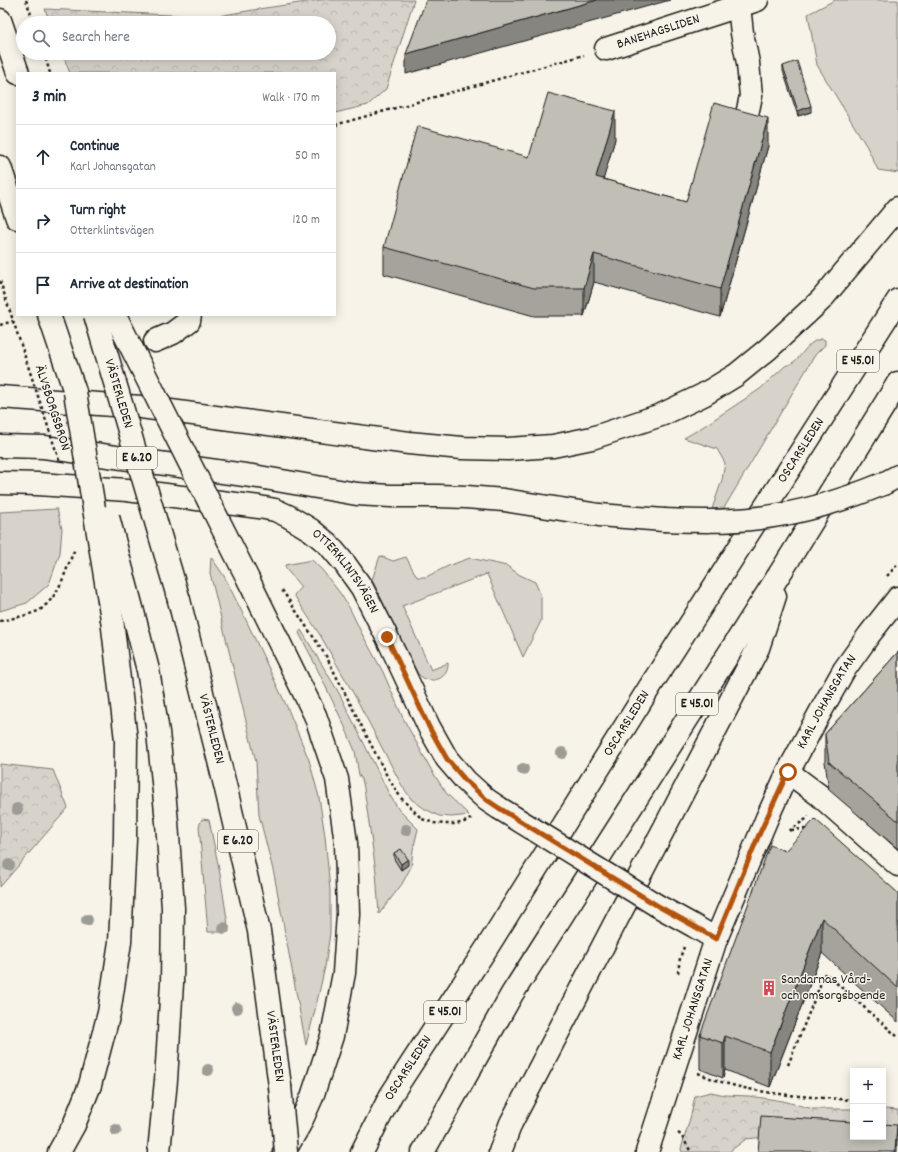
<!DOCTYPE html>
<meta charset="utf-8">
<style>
:root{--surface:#fff;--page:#f6f6f7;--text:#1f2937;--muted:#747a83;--line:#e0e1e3}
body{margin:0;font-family:Dekko,sans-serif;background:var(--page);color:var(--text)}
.controls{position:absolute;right:12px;bottom:12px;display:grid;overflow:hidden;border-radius:0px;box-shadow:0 2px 10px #0003}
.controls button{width:36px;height:36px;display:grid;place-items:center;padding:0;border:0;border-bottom:1px solid var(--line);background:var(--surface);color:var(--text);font:20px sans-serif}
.stop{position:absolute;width:12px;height:12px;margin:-9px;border:3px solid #b45309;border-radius:50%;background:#fff}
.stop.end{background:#b45309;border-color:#fff;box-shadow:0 1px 4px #0008}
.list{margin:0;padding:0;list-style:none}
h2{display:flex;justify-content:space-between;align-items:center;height:52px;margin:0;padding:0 16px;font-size:17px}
h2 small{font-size:13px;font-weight:400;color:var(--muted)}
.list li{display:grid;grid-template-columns:26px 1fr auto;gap:12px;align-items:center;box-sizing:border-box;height:64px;padding:0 16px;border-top:1px solid var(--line)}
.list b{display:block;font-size:15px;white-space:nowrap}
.list p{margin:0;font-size:13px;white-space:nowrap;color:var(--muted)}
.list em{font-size:13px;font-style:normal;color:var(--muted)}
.icon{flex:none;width:22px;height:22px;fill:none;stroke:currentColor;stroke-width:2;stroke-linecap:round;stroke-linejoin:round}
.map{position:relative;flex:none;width:898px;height:1152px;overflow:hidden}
.search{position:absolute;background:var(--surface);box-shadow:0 2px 10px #0003;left:16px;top:16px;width:320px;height:44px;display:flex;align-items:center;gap:10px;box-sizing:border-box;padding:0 14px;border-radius:22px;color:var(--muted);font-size:15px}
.panel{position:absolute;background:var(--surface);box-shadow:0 2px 10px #0003;left:16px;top:72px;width:320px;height:244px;border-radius:0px}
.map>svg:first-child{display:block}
</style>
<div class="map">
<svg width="898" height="1152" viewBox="0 0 898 1152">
<defs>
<pattern id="forest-crowns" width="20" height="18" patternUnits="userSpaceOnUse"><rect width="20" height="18" fill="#d7d3cb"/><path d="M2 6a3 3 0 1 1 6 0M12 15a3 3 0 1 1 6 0" fill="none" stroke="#b8b5ae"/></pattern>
</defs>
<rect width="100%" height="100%" fill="#f7f3e8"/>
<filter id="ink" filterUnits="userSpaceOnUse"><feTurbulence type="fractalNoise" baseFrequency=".025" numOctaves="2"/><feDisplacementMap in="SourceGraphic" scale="8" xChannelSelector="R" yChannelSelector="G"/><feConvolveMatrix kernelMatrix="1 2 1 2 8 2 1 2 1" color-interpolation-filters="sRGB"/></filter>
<g filter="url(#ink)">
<g fill="#d7d3cb" stroke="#7a7874">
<path d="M835,0H898V173L878,170L867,147L817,65L808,14Z"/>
<path d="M821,339L825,340V345L815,355L724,508L712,509L722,480L725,463L717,449L684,438L698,430L760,389L785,366C801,363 805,341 821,339Z"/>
<path d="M57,509L62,529L60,553L49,584L27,603L0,611V512Z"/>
<path d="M380,556L393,561L406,557L417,577H426L448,566L470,558L507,566L520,575L535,582L541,596V621L523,657L487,574L402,606L431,670L448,663C449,675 438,683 426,679C423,679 421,676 418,674L372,580Z"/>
<path d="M211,557L224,576L246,620L288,709L309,760L319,797L325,836L330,890V933L325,967L316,1006L306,1045L274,874L259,815L256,762L210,573Z"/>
<path d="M312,560L322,570L340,593L350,609L361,632L383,672L403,718L433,773L447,794L469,815L452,817L439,816L425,809L411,799L401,784L356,698L320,635L294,595L301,587L286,569L285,565Z"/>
<path d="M301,630L339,693L389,794L399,810L418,829L413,850L411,867L402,884L379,914L376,872L364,788L362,779L359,775L355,751L345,727L312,658L299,633Z"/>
<path d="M202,819L209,820L220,874L229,932H208L199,826Z"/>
</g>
<g fill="url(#forest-crowns)" stroke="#7a7874">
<path d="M320,0H414L386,89L368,105L335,113V73H70L62,53H329V23H50L45,9L212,17L265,8Z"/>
<path d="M0,764L53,770L68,808L0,887Z"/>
<path d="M711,1092L725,1095L749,1096L783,1101L813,1109H853V1137H883V1109L898,1110V1141L892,1144L765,1137L746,1139L729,1152H682L681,1149L691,1115L695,1096Z"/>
</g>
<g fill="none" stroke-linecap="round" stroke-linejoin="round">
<defs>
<g id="minor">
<path d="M739,6L742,33L748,63L751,96L746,119"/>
<path id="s1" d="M606,49L757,0"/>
<path d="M155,341L173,333L189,321L190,315"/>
<path id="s2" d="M0,483L38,484L127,490L259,507L275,510L288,516L311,530L328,544L345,564L362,588L387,637L429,727L447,759L466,781L487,800L499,808"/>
<path d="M788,772L819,795L898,865"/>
<path d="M658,906L694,926L716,939"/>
<path id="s3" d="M647,1152L716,939L767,818L788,772L822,709L844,670L869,635L898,598"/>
</g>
<g id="highway">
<path d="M0,20L18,73"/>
<path d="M0,167L17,218"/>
<path d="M49,315L75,392"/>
<path d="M0,397L141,407L409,443L462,448L508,449L553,446L592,438L661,415L703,395L736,375L768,349L821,300L898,208"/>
<path d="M0,446L44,447L259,477L357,494L391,496H438L466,497L504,500L599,515L664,520"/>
<path d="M883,484L898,476"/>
<path d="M249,581L315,715L337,779L346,843L348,914L344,973L332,1036L312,1097L300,1124L284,1152"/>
<path id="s4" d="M179,600L226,789L259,931L280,1086"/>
<path d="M133,612L148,670L158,732L167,822L173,908L172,983L166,1080L159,1152"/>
<path d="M59,1152L74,1125L90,1085L109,1013L120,942L125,839L126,740L112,619"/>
<path id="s5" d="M362,1152L391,1095L488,946L651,685L898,300"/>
<path d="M423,1152L512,994L784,567L898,383"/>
<path d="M500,1152L511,1123L758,648L775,596"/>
</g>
</defs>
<use href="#minor" stroke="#1c1c1c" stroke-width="25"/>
<use href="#highway" stroke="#1c1c1c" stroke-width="25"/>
<g stroke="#1c1c1c" stroke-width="2.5" stroke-dasharray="3 3" stroke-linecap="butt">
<path d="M26,0L34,23"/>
<path d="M44,53L50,73"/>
<path d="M335,125L584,55"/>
<path d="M0,325L13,321"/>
<path d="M887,576L898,564"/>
<path d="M282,590L326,656L387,776L401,798L422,819L434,823L445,824H456L468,821L471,818"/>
<path d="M0,621C13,618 27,616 40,610C42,609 44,606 47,604C63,587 65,570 75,549"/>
<path d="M791,830L805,829L808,831"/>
<path d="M789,831L806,819L808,816"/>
<path d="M678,973L680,958L684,947"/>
<path d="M788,1065L825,973L898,1037"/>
<path d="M698,1073C747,1095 801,1096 853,1100"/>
<path d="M678,1133L681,1135L691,1152"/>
</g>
<use href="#minor" stroke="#f7f3e8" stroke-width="22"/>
<use href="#highway" stroke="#f7f3e8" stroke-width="22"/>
<defs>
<path id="minor-bridge" d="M499,808L658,906"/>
<g id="highway-bridge">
<path id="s6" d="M95,315L179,600"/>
<path d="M115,315L249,581"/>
<path d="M75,392L112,619"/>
<path d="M108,517L133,612"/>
<path d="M664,520C696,521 728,522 759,518C802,513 844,500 883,484"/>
<path d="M280,1086L286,1152"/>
</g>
</defs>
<use href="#minor-bridge" stroke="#1c1c1c" stroke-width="25" stroke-linecap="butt"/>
<use href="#highway-bridge" stroke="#1c1c1c" stroke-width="25" stroke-linecap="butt"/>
<path stroke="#1c1c1c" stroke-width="2.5" stroke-dasharray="3 3" stroke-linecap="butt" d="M0,281L60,463"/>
<use href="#minor-bridge" stroke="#f7f3e8" stroke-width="22"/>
<use href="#highway-bridge" stroke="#f7f3e8" stroke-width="22"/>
</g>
<g fill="#9d9b95">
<circle cx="562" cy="753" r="6"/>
<circle cx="523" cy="769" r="6"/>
<circle cx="17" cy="809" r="6"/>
<circle cx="406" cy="830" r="6"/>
<circle cx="9" cy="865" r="6"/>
<circle cx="87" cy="920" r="6"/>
<circle cx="224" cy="928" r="6"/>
<circle cx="237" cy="1008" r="6"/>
<circle cx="208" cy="1070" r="6"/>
<circle cx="116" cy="1130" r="6"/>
</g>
<g fill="#a5a39c" stroke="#1c1c1c">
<path d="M783,66L811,112L798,116L783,71Z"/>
<path d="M615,139L603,179L686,202L768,146L720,317L594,282L584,316H534L384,274V247Z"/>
<path d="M898,652V849L829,790L825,762V734Z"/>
<path d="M785,851L898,893V1022L822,953L770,1087L725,1070L723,1078L700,1069V1035Z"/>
<path d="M394,853L408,865L401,870L394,859Z"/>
</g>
<g fill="#86857f" stroke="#1c1c1c">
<path d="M597,0H670L406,74V54Z"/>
<path d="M811,106V112L798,116V111Z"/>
<path d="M615,111V139L596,205V177Z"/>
<path d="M768,118V146L720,317V289Z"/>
<path d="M594,254V282L584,316V288Z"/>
<path d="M408,859V865L401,870V864Z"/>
<path d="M822,918V953L770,1087V1052Z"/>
<path d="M725,1036V1070L723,1078V1043Z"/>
<path d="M897,1125V1152H895Z"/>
</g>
<g fill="#c0beb5" stroke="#1c1c1c">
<path d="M426,0H597L406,54Z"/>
<path d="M797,61L811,106L798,111L783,66Z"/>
<path d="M548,93L615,111L596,177L686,202L714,103L768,118L720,289L594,254L584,288H534L384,247L417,126L529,157Z"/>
<path d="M898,652V821L829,762L825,734Z"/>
<path d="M815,819L898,893V988L822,918L770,1052L725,1036L723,1043L700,1035L770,845L785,851Z"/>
<path d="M401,849L408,859L401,864L394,853Z"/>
<path d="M761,1116L853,1122V1137H883V1124L897,1125L895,1152H758Z"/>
</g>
</g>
<g fill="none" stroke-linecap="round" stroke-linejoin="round" filter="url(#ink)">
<path stroke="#b45309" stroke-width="5" d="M387,637L429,727L447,759L466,781L487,800L499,808L658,906L694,926L716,939L758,837L788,772"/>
</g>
<defs>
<symbol id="building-bare" viewBox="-9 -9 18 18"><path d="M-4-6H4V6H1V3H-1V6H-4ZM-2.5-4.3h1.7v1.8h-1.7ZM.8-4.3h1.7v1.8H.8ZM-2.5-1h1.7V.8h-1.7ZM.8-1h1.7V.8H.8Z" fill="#d1495b" stroke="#f7f3e8" stroke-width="2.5" paint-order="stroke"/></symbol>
</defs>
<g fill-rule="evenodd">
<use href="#building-bare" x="758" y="977" width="22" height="22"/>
</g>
<g text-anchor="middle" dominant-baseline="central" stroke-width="3" stroke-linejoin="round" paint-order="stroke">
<g fill="#f7f3e8" stroke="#5e5c59" stroke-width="1">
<rect x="837" y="350" width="42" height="22" rx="3"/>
<rect x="117" y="447" width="40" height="22" rx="3"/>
<rect x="676" y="693" width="42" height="22" rx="3"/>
<rect x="218" y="830" width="40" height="22" rx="3"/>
<rect x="424" y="1001" width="42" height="22" rx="3"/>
</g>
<g font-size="13" font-weight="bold" fill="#1c1c1c">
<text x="858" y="361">E 45.01</text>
<text x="137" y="458">E 6.20</text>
<text x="697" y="704">E 45.01</text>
<text x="238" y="841">E 6.20</text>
<text x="445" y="1012">E 45.01</text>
</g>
<g font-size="14" fill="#1c1c1c" stroke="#f7f3e8">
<text stroke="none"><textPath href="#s1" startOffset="55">BANEHAGSLIDEN</textPath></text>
<text stroke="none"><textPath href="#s6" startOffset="82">VÄSTERLEDEN</textPath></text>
<text transform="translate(52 408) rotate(72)">ÄLVSBORGSBRON</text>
<text stroke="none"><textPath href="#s5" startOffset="828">OSCARSLEDEN</textPath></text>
<text stroke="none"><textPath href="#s2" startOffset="372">OTTERKLINTSVÄGEN</textPath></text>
<text stroke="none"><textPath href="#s3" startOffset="486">KARL JOHANSGATAN</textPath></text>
<text stroke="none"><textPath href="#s5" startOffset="504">OSCARSLEDEN</textPath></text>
<text stroke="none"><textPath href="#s4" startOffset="133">VÄSTERLEDEN</textPath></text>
<text stroke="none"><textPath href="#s3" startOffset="150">KARL JOHANSGATAN</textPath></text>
<text stroke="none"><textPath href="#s4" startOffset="457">VÄSTERLEDEN</textPath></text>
<text stroke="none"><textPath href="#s5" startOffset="96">OSCARSLEDEN</textPath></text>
</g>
<g font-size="14" fill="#1c1c1c" stroke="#f7f3e8" text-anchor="start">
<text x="781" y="980">Sandarnas Vård-<tspan x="781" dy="16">och omsorgsboende</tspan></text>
</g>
</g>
</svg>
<div class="controls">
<button>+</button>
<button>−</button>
</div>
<div class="stop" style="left:788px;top:772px"></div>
<div class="stop end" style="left:387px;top:637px"></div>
<div class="search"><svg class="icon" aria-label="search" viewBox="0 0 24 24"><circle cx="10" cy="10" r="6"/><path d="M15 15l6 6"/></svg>Search here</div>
<section class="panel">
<h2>3 min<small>Walk · 170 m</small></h2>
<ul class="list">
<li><svg class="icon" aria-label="ahead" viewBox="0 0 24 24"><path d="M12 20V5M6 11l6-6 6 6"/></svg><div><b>Continue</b><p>Karl Johansgatan</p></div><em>50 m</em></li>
<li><svg class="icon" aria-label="right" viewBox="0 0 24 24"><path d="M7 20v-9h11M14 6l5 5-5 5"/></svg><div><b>Turn right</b><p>Otterklintsvägen</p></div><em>120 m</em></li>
<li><svg class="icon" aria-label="arrive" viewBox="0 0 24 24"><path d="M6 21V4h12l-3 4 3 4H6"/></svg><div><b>Arrive at destination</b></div></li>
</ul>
</section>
</div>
